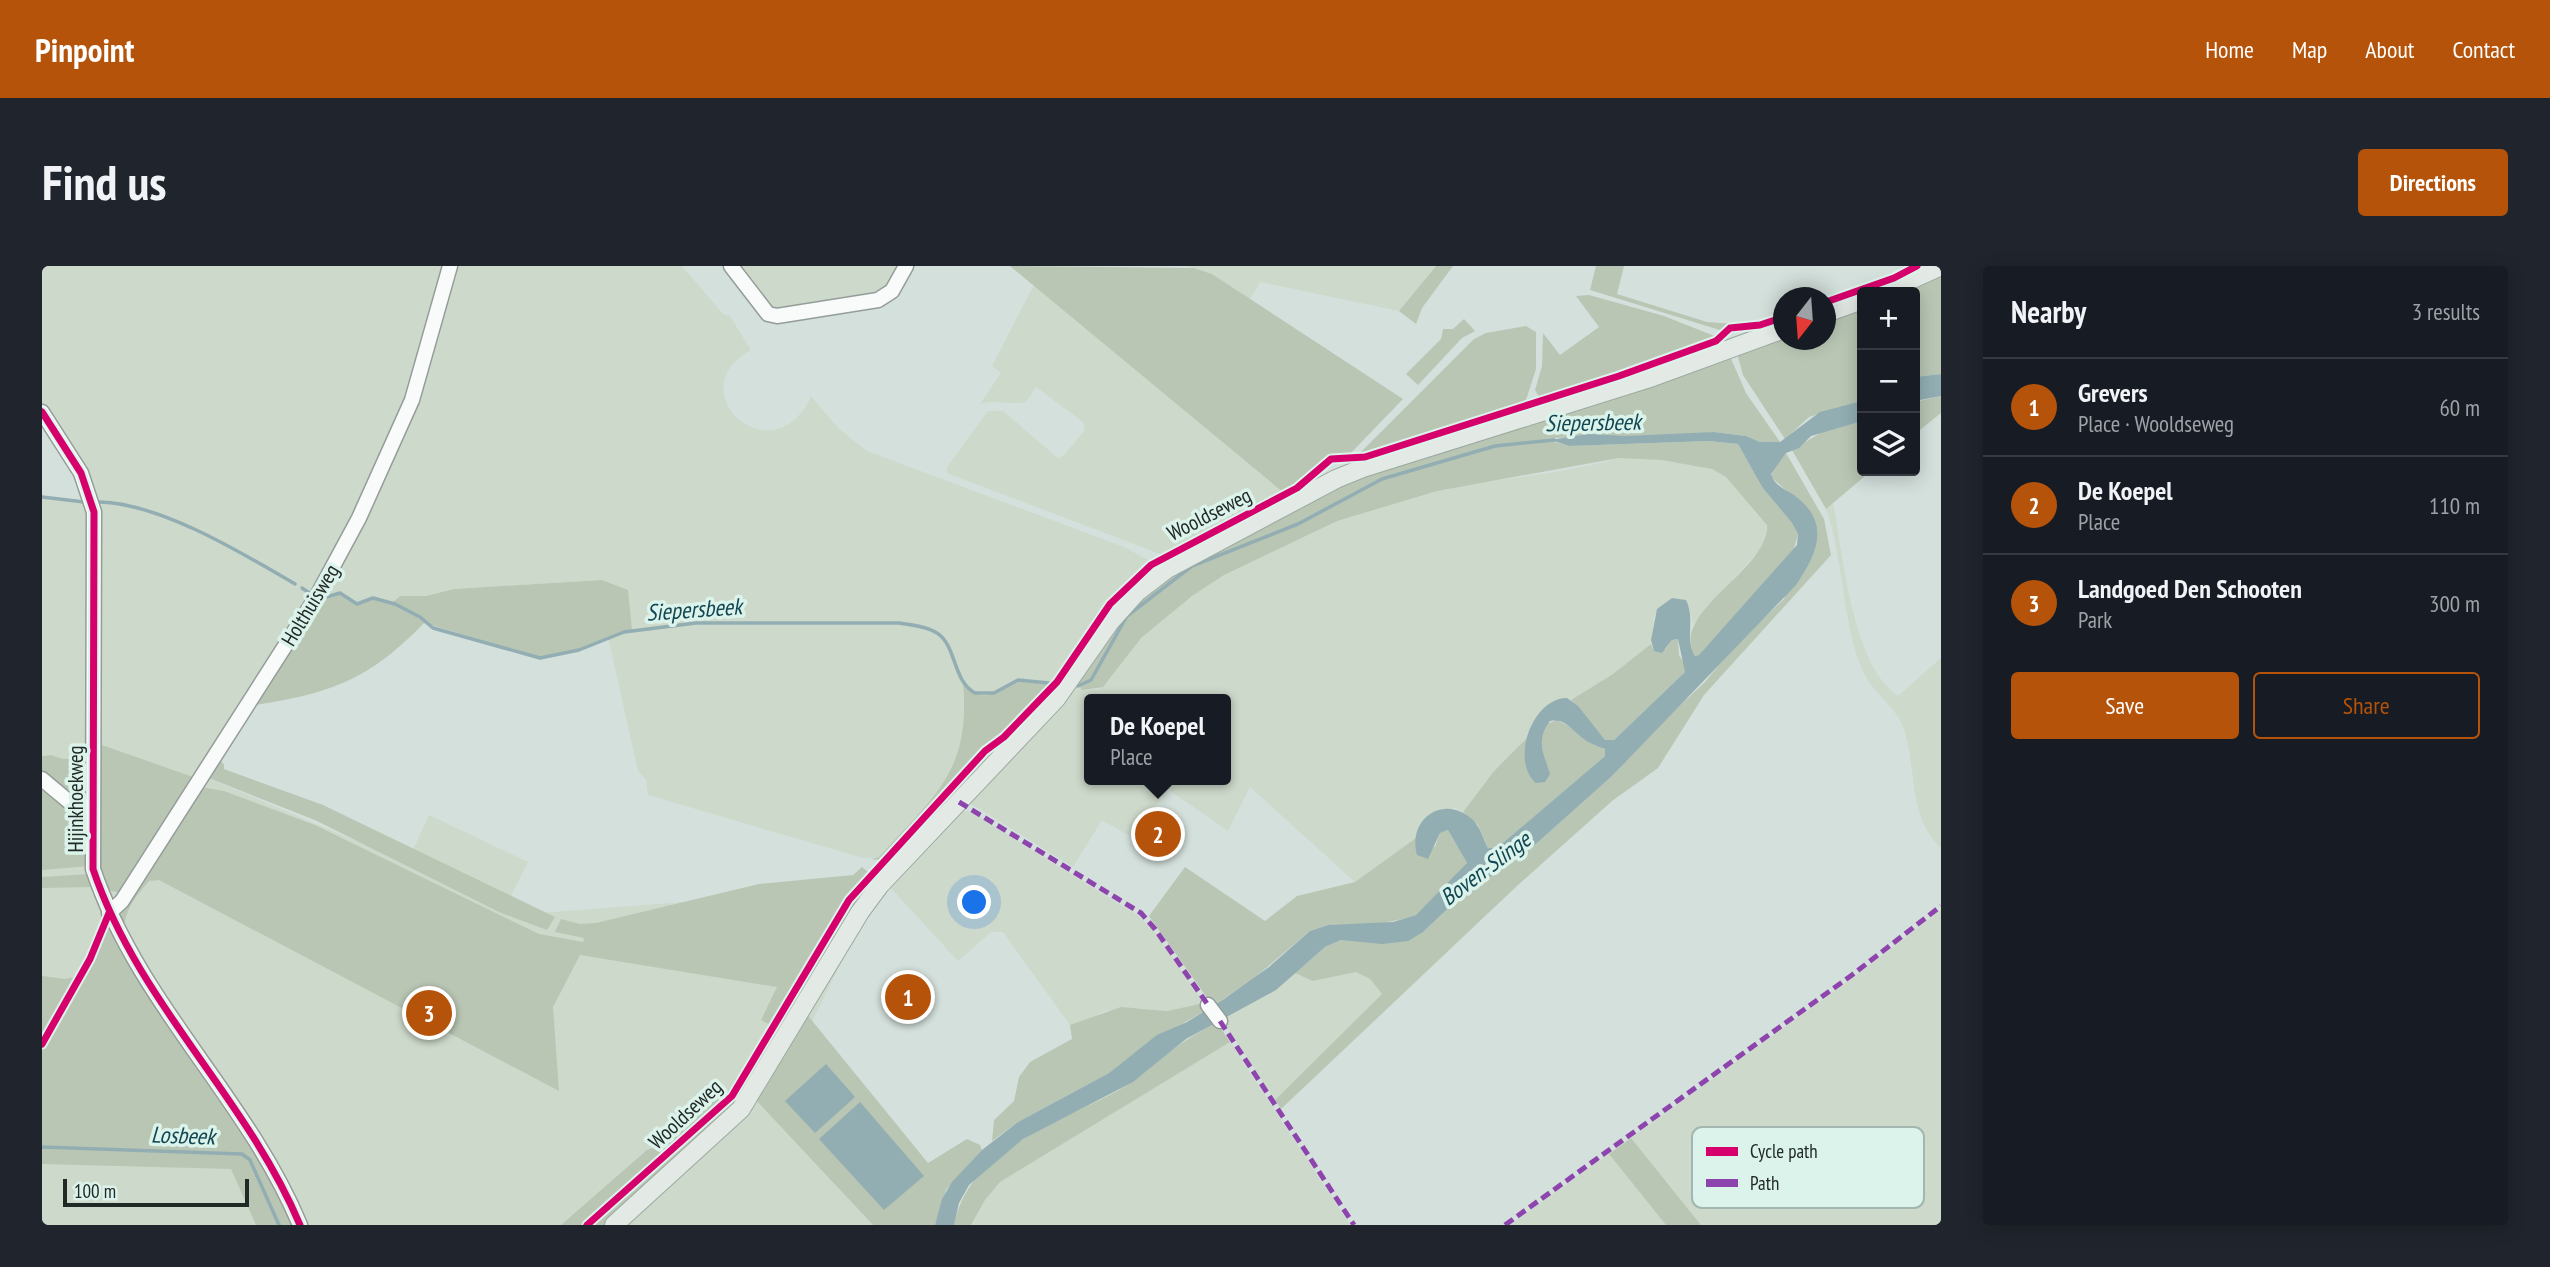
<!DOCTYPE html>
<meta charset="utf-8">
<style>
:root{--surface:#171b24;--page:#20242c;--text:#f1f3f6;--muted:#9ea1a6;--line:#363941;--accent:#b45309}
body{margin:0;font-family:"PT Sans Narrow",sans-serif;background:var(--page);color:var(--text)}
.controls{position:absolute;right:21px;top:21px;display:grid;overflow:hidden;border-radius:7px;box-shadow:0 4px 18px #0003}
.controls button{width:63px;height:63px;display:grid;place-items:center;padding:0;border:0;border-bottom:2px solid var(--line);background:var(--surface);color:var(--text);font:35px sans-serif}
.compass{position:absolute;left:1731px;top:21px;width:63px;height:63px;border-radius:50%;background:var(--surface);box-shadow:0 4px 18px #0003;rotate:197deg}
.scale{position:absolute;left:21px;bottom:18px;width:186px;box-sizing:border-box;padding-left:7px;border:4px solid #212926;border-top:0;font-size:19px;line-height:24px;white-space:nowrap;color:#212926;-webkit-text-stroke:5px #dbf3ea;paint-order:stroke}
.you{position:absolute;left:933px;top:637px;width:24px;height:24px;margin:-18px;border:5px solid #fff;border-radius:50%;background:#1a73e8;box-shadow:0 0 0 10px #1a73e833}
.badge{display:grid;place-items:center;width:46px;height:46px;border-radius:50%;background:var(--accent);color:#fff;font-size:23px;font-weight:700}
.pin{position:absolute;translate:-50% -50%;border:4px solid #fff;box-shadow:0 2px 7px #0006}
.popup{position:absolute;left:1042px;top:428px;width:147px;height:91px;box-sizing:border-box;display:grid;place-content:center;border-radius:7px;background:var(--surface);filter:drop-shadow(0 2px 5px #0005);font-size:23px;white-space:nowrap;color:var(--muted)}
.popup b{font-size:26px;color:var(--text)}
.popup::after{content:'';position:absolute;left:50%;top:100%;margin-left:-14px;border:14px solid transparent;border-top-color:var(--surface)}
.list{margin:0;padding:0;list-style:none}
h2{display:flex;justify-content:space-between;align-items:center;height:91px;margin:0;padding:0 28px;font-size:30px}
h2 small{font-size:23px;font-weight:400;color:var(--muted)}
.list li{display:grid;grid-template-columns:46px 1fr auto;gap:21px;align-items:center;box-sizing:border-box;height:98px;padding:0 28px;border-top:2px solid var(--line)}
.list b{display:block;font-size:26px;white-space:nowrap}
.list p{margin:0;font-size:23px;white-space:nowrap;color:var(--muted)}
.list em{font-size:23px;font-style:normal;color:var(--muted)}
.actions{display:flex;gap:14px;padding:21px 28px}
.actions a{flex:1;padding:16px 0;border:2px solid var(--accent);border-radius:7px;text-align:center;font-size:24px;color:var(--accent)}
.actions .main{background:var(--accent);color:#fff}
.icon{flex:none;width:38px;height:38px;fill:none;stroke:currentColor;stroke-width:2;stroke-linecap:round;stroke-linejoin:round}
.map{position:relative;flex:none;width:1899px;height:959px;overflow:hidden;border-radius:7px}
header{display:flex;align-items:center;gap:42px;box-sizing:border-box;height:98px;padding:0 35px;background:var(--accent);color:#fff}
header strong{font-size:33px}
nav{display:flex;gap:38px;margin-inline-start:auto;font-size:24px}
.intro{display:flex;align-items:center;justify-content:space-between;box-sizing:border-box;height:168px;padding:0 42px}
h1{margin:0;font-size:49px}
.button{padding:18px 32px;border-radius:7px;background:var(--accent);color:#fff;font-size:24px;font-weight:700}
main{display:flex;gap:42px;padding:0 42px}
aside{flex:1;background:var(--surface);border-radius:7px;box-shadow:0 4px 18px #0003}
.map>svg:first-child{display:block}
</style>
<header>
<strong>Pinpoint</strong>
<nav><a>Home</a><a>Map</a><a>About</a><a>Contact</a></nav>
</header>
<div class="intro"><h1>Find us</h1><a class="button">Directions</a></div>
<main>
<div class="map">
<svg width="1899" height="959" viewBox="0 0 1899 959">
<rect width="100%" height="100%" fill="#d4e0dc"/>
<g fill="#cdd9ca" fill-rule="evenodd">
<path d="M0,0H404C386,67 370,134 340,197C288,306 222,406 157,508L486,648L836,621L726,846L831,959H0V534L33,562L55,468L56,252L0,140Z"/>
<path d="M412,0H640L681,48L688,50L709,84C634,125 732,213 769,130L796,162L825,185L1082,281L1110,296L1069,333L1013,415C1004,416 977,414 973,415C951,423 946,439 921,420C921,438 924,457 921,474C914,520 866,558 837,591L821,592L606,529L604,514L596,505L566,371L577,366L585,324L560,314L412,323L384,330H358L350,337L333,332L313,338L298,327L279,331L320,255Z"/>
<path d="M693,0H860L840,27L732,46Z"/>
<path d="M1145,0H1394L1357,45L1218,16L1208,33L1170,8Z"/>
<path d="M992,19L1242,227L1121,289L905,207V201L946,145H961L1016,192L1021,190L1043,164L1041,156L994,121L984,136C967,140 954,133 938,138L959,107L950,100Z"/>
<path d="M1577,192C1606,193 1664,192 1685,212C1700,226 1712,244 1725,259L1723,278L1651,358L1644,334L1630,332L1612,351L1609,378L1571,408L1529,434L1525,432L1510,436L1499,444L1489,459L1486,471L1452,505L1421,546L1413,542L1389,548L1382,554L1374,572L1313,616L1208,521L1186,565L1127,524L1088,570L1060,554L1031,601L928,537V532L1034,415L1040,424L1057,423C1071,405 1085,386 1101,370C1179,297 1289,247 1394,225C1455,212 1517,209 1577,192ZM1048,433H1184V514H1048Z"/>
<path d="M0,231L46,236V490L21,493L9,489L0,490Z"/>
<path d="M1791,237C1802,291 1809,397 1856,430L1899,392V582C1866,551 1875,506 1863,466C1856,441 1831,428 1821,405C1800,359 1802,292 1784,243Z"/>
<path d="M1112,299V306L1026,411L856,593L843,594L944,487L994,442L1017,417L1068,339Z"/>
<path d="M919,544L929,546L1095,649L1111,664L1162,737L1125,745L1096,742L1062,745L1038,758L1028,759L961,666H949L916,695L846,619Z"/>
<path d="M387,549L486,596L469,630L371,584Z"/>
<path d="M1899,644V959H1659L1589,872L1812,711Z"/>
<path d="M1314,706L1328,713L1340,728L1233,834L1179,751L1224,730L1253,707L1271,715Z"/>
<path d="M1188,776L1308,959H929L943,934L958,916Z"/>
<path d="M1567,888L1624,959H1468Z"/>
</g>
<g fill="#b9c6b4">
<path d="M968,0L1152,2L1170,8L1361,133L1306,190L1286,192L1257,219L1242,227Z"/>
<path d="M1394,0H1411L1380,42L1374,58L1357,45Z"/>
<path d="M1554,0H1582L1575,28L1665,56L1708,59L1685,61L1681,65L1548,24Z"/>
<path d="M1899,7V108L1873,111V26H1855Z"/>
<path d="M1547,29L1622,50L1675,71L1576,109L1498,132L1493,124L1500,100L1501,67L1518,89L1557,61L1534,30Z"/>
<path d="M1820,39V135L1767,151L1743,173L1701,109L1695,87L1741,67L1742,74H1784V52Z"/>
<path d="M1422,53L1433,65L1420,72L1376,119L1364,108L1399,73L1401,63H1411Z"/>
<path d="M1484,60L1494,66V103L1483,137L1315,190L1432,73L1444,67Z"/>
<path d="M1687,88L1704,127L1738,176H1718L1704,170L1672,166L1648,169L1513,172V176L1527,180L1667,175L1696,178L1720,221L1750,257L1756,268L1751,286L1657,389L1653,390C1626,346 1728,304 1725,259L1684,211L1670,203L1620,194L1577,192L1395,225L1295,255L1182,309L1150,330L1099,372L1061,421L1040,424L1034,415L1076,354L1110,319L1303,215Z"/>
<path d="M1899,130V147L1873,168V136Z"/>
<path d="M1820,155V205H1829L1784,243L1750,184L1785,163Z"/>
<path d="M1744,187L1782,253L1789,289L1662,429L1616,502L1570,535L1476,619L1239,843L1233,834L1340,728L1328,713L1314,706L1271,715L1253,707L1283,681L1299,674L1381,666L1416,633L1486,585L1569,511L1617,459L1663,416L1694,378L1742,333L1765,243L1729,211L1731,203Z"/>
<path d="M560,314L586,324L590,364L536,383L498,391L382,357C328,413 290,427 214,439L178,495L182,498V503L281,539L513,651L505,664L459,647L275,555L167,512L279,331L298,327L313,338L333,332L350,337L358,330H384L412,323Z"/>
<path d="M1636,373L1637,389L1644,400L1643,406L1572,474H1563L1529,434L1571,408L1609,378L1612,385L1624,383L1630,374Z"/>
<path d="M975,415L995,417L1013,415L838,594L829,593L837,591C891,531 929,506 921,419C945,439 952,425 975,415Z"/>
<path d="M1514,454C1532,460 1543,475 1563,483V490L1455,582H1446L1436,559L1421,546L1452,505L1486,471V506L1502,495L1499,473L1505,458Z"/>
<path d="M54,477L154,512L80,627L64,624L57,610Z"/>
<path d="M9,489L21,493L46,490V514C29,531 16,522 0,510V490Z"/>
<path d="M0,518L44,555L47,600L0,604Z"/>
<path d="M159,521L182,525L273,559L497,668L541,676L542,672L513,666L519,653L538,658L554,657L717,618L811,609L820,601L826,606L791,654L730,760L719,754L735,721L538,689L511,741L517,825L117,614L107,615C94,630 80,647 83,667L78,658L80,643Z"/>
<path d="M1406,564L1425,597L1423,602L1374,649L1365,652L1337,658L1286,659L1268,665L1212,712L1171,740L1107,650L1143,601L1223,655L1255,630L1313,616L1374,572V583L1393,581L1398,567Z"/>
<path d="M48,608L63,649L46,695L0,774V710L23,713L34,711L47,688L60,651L49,621L0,622V611Z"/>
<path d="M828,611L831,620L775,707L765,706L794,656Z"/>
<path d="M65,654L228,903L254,959H214L189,903L0,898V781L46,701Z"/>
<path d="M763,710L772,711L702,832L565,959H547L689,834Z"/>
<path d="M1162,737L1166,743L1103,779L1067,807L976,856L950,875L952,854L972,835L977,811L988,796L1030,773L1028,759L1079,741L1125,745Z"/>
<path d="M763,746L886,897L925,873L938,879L940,884L904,924L893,959H831L713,833Z"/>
<path d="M1174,755L1188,776L958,916L943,934L929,959H912C928,881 1016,858 1077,824C1097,813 1114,796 1133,782C1146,772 1161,765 1174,755Z"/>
<path d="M723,767L725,768L692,825L676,842L542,959H519L605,884L616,880L673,831L687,824Z"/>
<path d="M1589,872L1659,959H1624L1567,888Z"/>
</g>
<g fill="#92aeb3">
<path d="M1899,108V130L1873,135V111Z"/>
<path d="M1820,135V155L1769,170L1757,182L1744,187L1729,208C1732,219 1742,223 1752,229C1790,257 1775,288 1754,319L1569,511L1486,585L1416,633L1381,666L1366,675L1340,678L1299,674L1283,681L1234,724L1144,773L1091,816L981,873L927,919L917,937L912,959H893L900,933L910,916L940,884L976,856L1067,807L1115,769L1145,756L1182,733L1227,701L1268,665L1286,659L1351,656L1374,649L1425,597L1406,564L1398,567L1386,593L1375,589C1365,553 1402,527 1431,554C1439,562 1441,573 1446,582H1455L1563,490V483C1556,480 1548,478 1542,473C1530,465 1524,452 1508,455C1493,475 1502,488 1508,508L1503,516L1494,517C1468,495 1490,432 1525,432L1536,440L1563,474H1572L1643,406L1636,373L1630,374L1620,387L1612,385L1609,374L1615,343L1630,332L1644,334C1654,355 1642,372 1653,390L1657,389L1755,279L1756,268L1750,257L1720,221L1696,178L1667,175L1527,180L1509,174L1546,168L1583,170L1672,166L1704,170L1718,176H1738L1778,146Z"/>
<path d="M784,798L813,831L773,867L743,835Z"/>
<path d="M818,836L882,910L842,944L777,873Z"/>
</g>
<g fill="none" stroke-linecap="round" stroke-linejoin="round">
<g stroke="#92aeb3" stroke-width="3.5">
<path d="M0,231L42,236"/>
<path d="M57,236C118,237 200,287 253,318"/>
<path d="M260,322L269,328"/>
<path d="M281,332L298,327L315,338L331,332L353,338L378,351L391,362L498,392L537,384L582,366L654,357H857C869,359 884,360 895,367C915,380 910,414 933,427H952L976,414L1007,417"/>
<path d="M1036,420L1049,414L1085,350L1150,300L1256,258L1340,213L1453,180L1512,174"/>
<path d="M0,881L200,888L208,894L237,959"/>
</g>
<defs>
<g id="minor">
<path d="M689,0L726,48L735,50L836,34L850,25L864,0"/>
<path d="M0,146L39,207L52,246L51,603C97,739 204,830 258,959"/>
<path d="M0,513L31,539L50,541"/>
<path d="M67,647L80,635L275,330L317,252L370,134L408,0"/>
<path d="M1166,739L1178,755"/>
</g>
<g id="major">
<path d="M1842,26L1899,0"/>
<path d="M1784,47L1820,34"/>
<path d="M572,959L699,843L818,646L838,619L1014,433L1068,356L1095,326L1125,303L1294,213L1321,202L1605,113L1742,63"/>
</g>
</defs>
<use href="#minor" stroke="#949d99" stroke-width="17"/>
<use href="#major" stroke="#9baaa1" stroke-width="20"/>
<use href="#minor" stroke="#f9fafa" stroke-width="14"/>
<use href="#major" stroke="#e3e9e5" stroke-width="18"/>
<g stroke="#8e44ad" stroke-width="5" stroke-dasharray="10 5" stroke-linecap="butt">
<path d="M917,536L1099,647L1113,663L1166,739"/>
<path d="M1178,755L1312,959"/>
<path d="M1463,959L1810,709L1899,640"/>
</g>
<defs>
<g id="cycleway">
<path d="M1784,36L1852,12L1875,0"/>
<path d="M0,146L39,207L52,246L51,603C97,739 204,830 258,959"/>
<path d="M0,778L48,693L67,647"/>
<path d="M545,959L690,830L807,634L943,485L962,471L1015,416L1068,338L1109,299L1255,222L1289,193L1323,191L1577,110L1674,75L1688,62L1718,59L1742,51"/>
</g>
</defs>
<use href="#cycleway" stroke="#dbf3ea" stroke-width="11"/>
<use href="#cycleway" stroke="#d6006c" stroke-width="7"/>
</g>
<g text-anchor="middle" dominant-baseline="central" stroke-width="7" stroke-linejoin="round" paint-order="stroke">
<g font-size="21" fill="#212926" stroke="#dbf3ea">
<text transform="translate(1167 248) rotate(-27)">Wooldseweg</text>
<text transform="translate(268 339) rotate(-59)">Holthuisweg</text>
<text transform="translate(33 533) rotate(-90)">Hijinkhoekweg</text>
<text transform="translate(643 848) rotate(-43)">Wooldseweg</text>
</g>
<g font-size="23" font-style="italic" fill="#114652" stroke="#dbf3ea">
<text transform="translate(1551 156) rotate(-1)">Siepersbeek</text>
<text transform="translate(652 343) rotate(-4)">Siepersbeek</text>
<text transform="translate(1443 602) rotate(-37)">Boven-Slinge</text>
<text transform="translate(141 869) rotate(2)">Losbeek</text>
</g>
</g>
<rect x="1650" y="861" width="232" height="81" rx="10" fill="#dbf3ea" stroke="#a3b6af" stroke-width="2"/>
<rect x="1664" y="881" width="32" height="9" fill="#d6006c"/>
<rect x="1664" y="913" width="32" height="8" fill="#8e44ad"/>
<g font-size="19" fill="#212926">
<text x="1708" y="892">Cycle path</text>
<text x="1708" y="924">Path</text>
</g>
</svg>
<div class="controls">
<button>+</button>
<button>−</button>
<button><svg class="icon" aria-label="layers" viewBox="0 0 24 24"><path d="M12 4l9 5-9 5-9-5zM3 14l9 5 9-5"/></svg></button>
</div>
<svg class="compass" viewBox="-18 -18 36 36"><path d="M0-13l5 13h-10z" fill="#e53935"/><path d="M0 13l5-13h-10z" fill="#9ea1a6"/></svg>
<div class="scale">100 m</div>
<div class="you"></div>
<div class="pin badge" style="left:866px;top:731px">1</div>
<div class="pin badge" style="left:1116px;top:568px">2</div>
<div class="popup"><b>De Koepel</b>Place</div>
<div class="pin badge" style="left:387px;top:747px">3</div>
</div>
<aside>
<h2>Nearby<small>3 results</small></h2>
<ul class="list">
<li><span class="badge">1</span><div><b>Grevers</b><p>Place · Wooldseweg</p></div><em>60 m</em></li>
<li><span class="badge">2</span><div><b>De Koepel</b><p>Place</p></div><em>110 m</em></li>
<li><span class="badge">3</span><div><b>Landgoed Den Schooten</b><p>Park</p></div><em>300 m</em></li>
</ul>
<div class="actions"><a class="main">Save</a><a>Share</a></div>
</aside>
</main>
